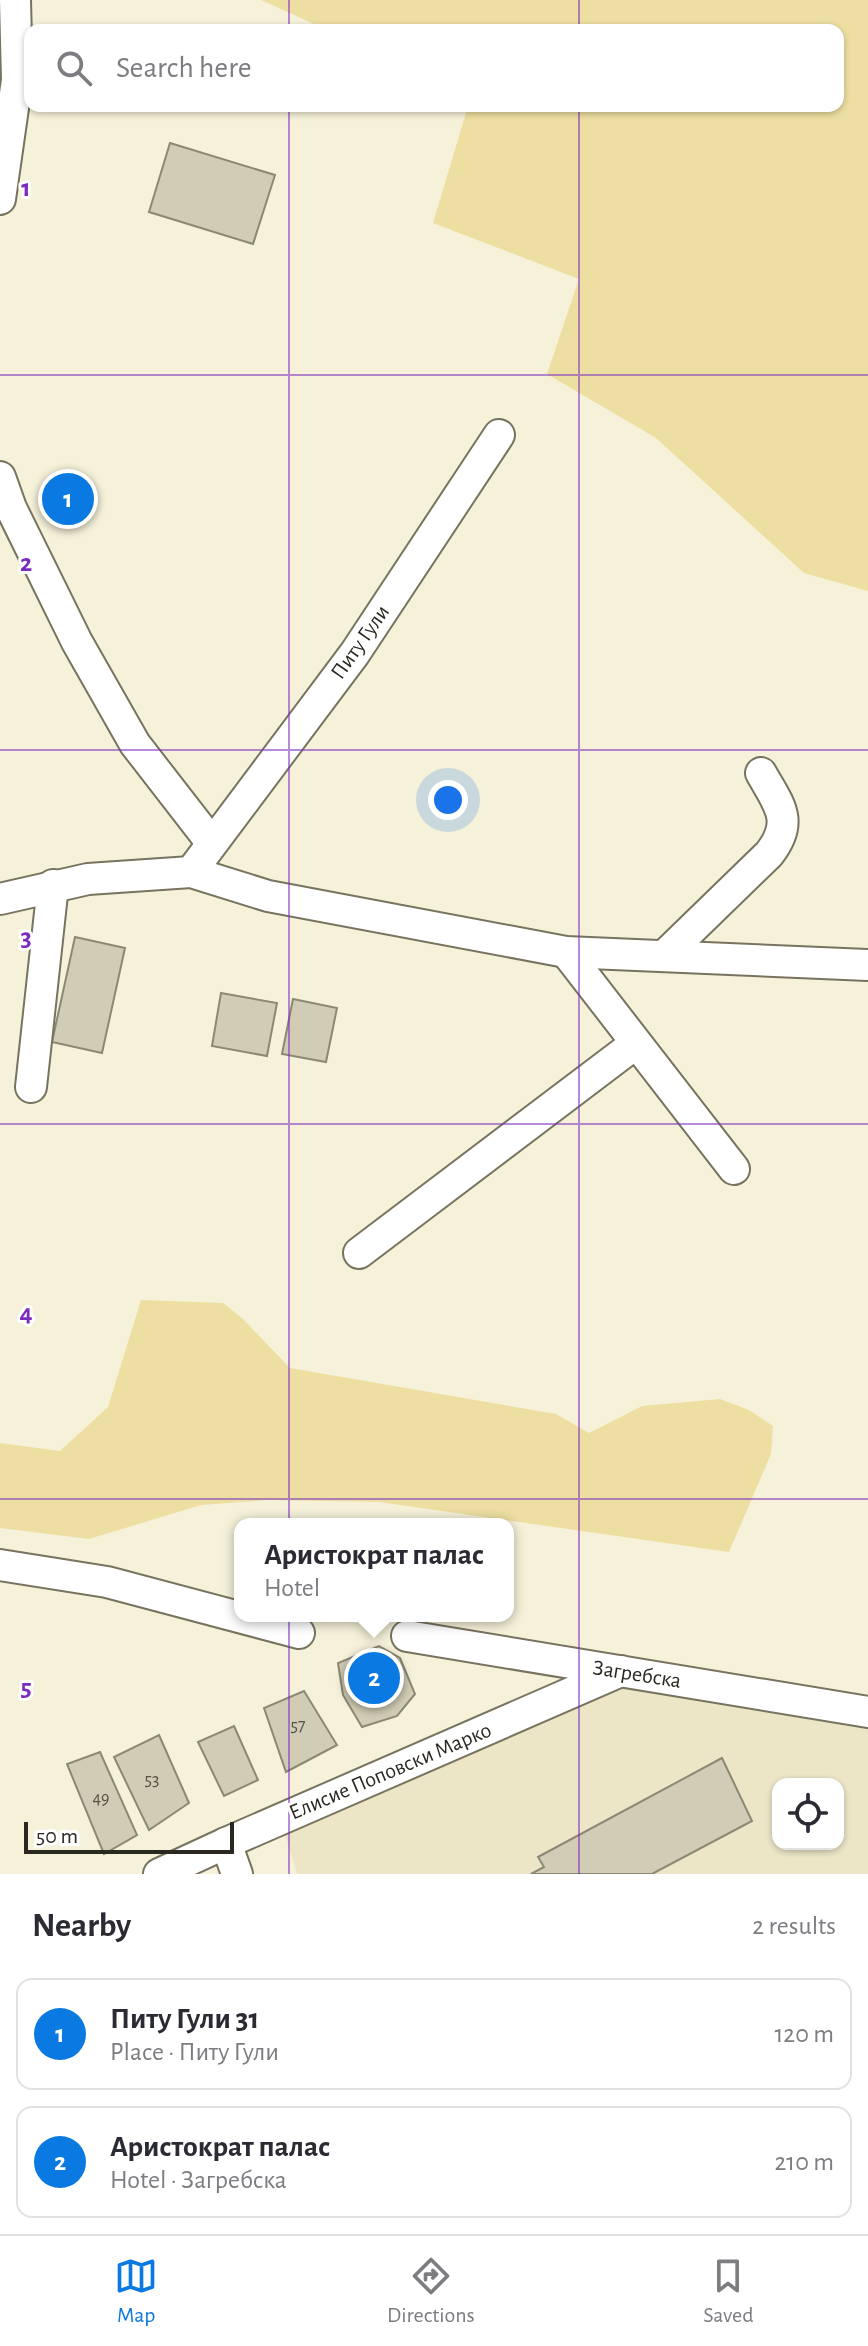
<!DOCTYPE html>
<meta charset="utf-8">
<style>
:root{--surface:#fff;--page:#f7f7f7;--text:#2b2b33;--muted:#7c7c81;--line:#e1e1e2;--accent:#0a79e1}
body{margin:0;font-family:"Alegreya Sans",sans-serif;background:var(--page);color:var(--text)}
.controls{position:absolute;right:24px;bottom:24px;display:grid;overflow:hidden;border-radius:16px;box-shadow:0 2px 6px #0004}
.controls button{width:72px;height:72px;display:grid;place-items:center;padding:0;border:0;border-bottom:2px solid var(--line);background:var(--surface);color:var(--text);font:40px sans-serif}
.scale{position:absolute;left:24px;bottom:20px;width:210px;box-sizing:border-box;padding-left:8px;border:4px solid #2a2820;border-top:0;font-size:22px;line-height:28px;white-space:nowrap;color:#2a2820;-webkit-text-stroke:6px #fff;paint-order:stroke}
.you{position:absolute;left:448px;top:800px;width:28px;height:28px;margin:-20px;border:6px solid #fff;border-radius:50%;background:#1a73e8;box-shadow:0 0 0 12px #1a73e833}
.badge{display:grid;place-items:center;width:52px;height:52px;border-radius:50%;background:var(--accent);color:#fff;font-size:26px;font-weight:700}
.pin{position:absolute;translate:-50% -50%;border:4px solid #fff;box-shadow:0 2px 8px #0006}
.popup{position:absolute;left:234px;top:1518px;width:280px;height:104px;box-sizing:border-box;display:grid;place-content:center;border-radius:16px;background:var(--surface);filter:drop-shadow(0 2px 6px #0005);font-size:26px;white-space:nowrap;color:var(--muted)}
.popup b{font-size:30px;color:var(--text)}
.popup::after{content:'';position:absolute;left:50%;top:100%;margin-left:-16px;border:16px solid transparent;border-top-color:var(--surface)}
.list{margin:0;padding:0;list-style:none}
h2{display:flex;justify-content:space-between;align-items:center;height:104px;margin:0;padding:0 32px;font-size:34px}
h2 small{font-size:26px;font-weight:400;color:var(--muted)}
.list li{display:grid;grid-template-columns:52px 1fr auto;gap:24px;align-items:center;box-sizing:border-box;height:112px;margin:0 16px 16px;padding:0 16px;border:2px solid var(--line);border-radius:16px}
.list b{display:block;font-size:30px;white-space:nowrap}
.list p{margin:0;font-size:26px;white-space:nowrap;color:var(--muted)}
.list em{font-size:26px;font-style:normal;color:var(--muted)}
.icon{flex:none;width:44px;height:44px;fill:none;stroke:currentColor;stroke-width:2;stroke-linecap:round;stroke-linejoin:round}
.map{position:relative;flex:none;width:868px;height:1874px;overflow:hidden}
.search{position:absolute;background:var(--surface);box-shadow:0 2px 6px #0004;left:24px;right:24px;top:24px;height:88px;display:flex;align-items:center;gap:20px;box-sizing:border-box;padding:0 28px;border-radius:16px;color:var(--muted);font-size:30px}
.sheet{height:360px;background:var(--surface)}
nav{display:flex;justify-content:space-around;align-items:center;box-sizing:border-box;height:112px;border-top:2px solid var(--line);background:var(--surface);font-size:22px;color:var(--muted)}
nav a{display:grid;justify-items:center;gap:4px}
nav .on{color:var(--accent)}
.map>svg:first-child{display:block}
</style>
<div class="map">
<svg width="868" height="1874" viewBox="0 0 868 1874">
<rect width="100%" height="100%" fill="#f6f2da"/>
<path fill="#ece6c7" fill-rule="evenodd" d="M610,1680L868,1724V1874H297L284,1830ZM778,1784H838V1844H778Z"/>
<g fill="#eddfa1">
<path d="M261,0H868V591L804,573L656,438L547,374L579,279L433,223L468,106H838V30H327Z"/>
<path d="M141,1300L223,1303L243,1319L290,1368L556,1414L589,1433L642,1406L720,1399L749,1410L773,1426L771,1454L729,1552L379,1502L269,1500L201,1505L89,1539L0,1528V1443L60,1451L108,1407Z"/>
</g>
<g fill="#d1ccb5" stroke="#8c8873" stroke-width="2">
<path d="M170,143L275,175L253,244L149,212Z"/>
<path d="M75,937L125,948L102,1053L52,1042Z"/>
<path d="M221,993L277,1003L267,1056L212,1046Z"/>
<path d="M293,999L337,1008L326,1062L282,1054Z"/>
<path d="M379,1646L400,1658L415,1694L397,1716L362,1727L343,1695L338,1663Z"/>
<path d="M304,1691L337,1745L286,1772L264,1708Z"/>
<path d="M234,1726L258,1780L224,1796L198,1742Z"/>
<path d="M159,1735L189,1803L149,1830L114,1757Z"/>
<path d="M100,1752L137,1835L104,1854L67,1764Z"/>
<path d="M722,1758L752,1821L652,1874H531L544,1867L538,1857Z"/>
</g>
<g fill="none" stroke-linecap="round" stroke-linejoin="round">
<defs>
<g id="minor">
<path d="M0,199L17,80L15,0"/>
<path d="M0,477L11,508L77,642L135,744L211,842"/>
<path d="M191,872L355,653L499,435"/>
<path d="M0,899L88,879L191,872L268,896L566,952L868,965"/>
<path d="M566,952L734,1169"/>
<path d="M664,956L769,854C795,821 779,805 761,773"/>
<path d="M31,1087L53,885"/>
<path d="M359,1253L635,1044"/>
<path d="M0,1565L107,1582L299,1633"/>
<path d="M407,1636L868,1712"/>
<path d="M226,1843L237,1874"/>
<path d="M159,1874L226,1843L621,1671"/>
</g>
</defs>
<use href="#minor" stroke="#77735e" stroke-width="34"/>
<use href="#minor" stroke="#fff" stroke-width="30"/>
</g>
<path fill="none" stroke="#7b2cbf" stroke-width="2" stroke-opacity="0.55" d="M289,0V30M579,0V30M289,106V1874M579,106V1874M0,375H868M0,750H868M0,1124H868M0,1499H868"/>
<g text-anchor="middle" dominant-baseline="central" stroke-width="6" stroke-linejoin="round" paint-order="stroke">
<g font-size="18" fill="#545145">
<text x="298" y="1726">57</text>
<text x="152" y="1780">53</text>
<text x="101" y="1799">49</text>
</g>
<g font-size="22" fill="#2a2820" stroke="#fff">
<text transform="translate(360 642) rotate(-55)">Питу Гули</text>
<text transform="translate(637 1674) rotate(9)">Загребска</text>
<text transform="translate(390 1771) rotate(-23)">Елисие Поповски Марко</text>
</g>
</g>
<g font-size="26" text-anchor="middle" font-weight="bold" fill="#7b2cbf" stroke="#fff" stroke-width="6" stroke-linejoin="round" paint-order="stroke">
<text x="26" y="196">1</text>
<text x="26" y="571">2</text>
<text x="26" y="946">3</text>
<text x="26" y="1321">4</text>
<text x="26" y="1696">5</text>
</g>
</svg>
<div class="controls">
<button><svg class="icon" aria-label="locate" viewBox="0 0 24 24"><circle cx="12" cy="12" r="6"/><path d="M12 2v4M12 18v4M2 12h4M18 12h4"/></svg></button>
</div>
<div class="scale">50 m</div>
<div class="you"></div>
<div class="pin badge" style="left:68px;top:499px">1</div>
<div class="pin badge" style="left:374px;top:1678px">2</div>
<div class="popup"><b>Аристократ палас</b>Hotel</div>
<div class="search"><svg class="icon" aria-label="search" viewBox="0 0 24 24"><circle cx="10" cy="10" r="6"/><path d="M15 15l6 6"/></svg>Search here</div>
</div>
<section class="sheet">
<h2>Nearby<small>2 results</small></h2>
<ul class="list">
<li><span class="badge">1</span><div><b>Питу Гули 31</b><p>Place · Питу Гули</p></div><em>120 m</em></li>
<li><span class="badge">2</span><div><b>Аристократ палас</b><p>Hotel · Загребска</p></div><em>210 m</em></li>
</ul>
</section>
<nav>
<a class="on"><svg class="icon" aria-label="map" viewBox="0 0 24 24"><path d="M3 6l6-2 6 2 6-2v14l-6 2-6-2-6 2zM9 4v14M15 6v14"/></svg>Map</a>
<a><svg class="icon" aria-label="directions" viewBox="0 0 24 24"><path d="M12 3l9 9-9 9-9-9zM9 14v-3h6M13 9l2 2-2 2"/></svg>Directions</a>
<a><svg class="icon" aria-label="saved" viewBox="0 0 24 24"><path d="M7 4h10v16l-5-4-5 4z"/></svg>Saved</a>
</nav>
